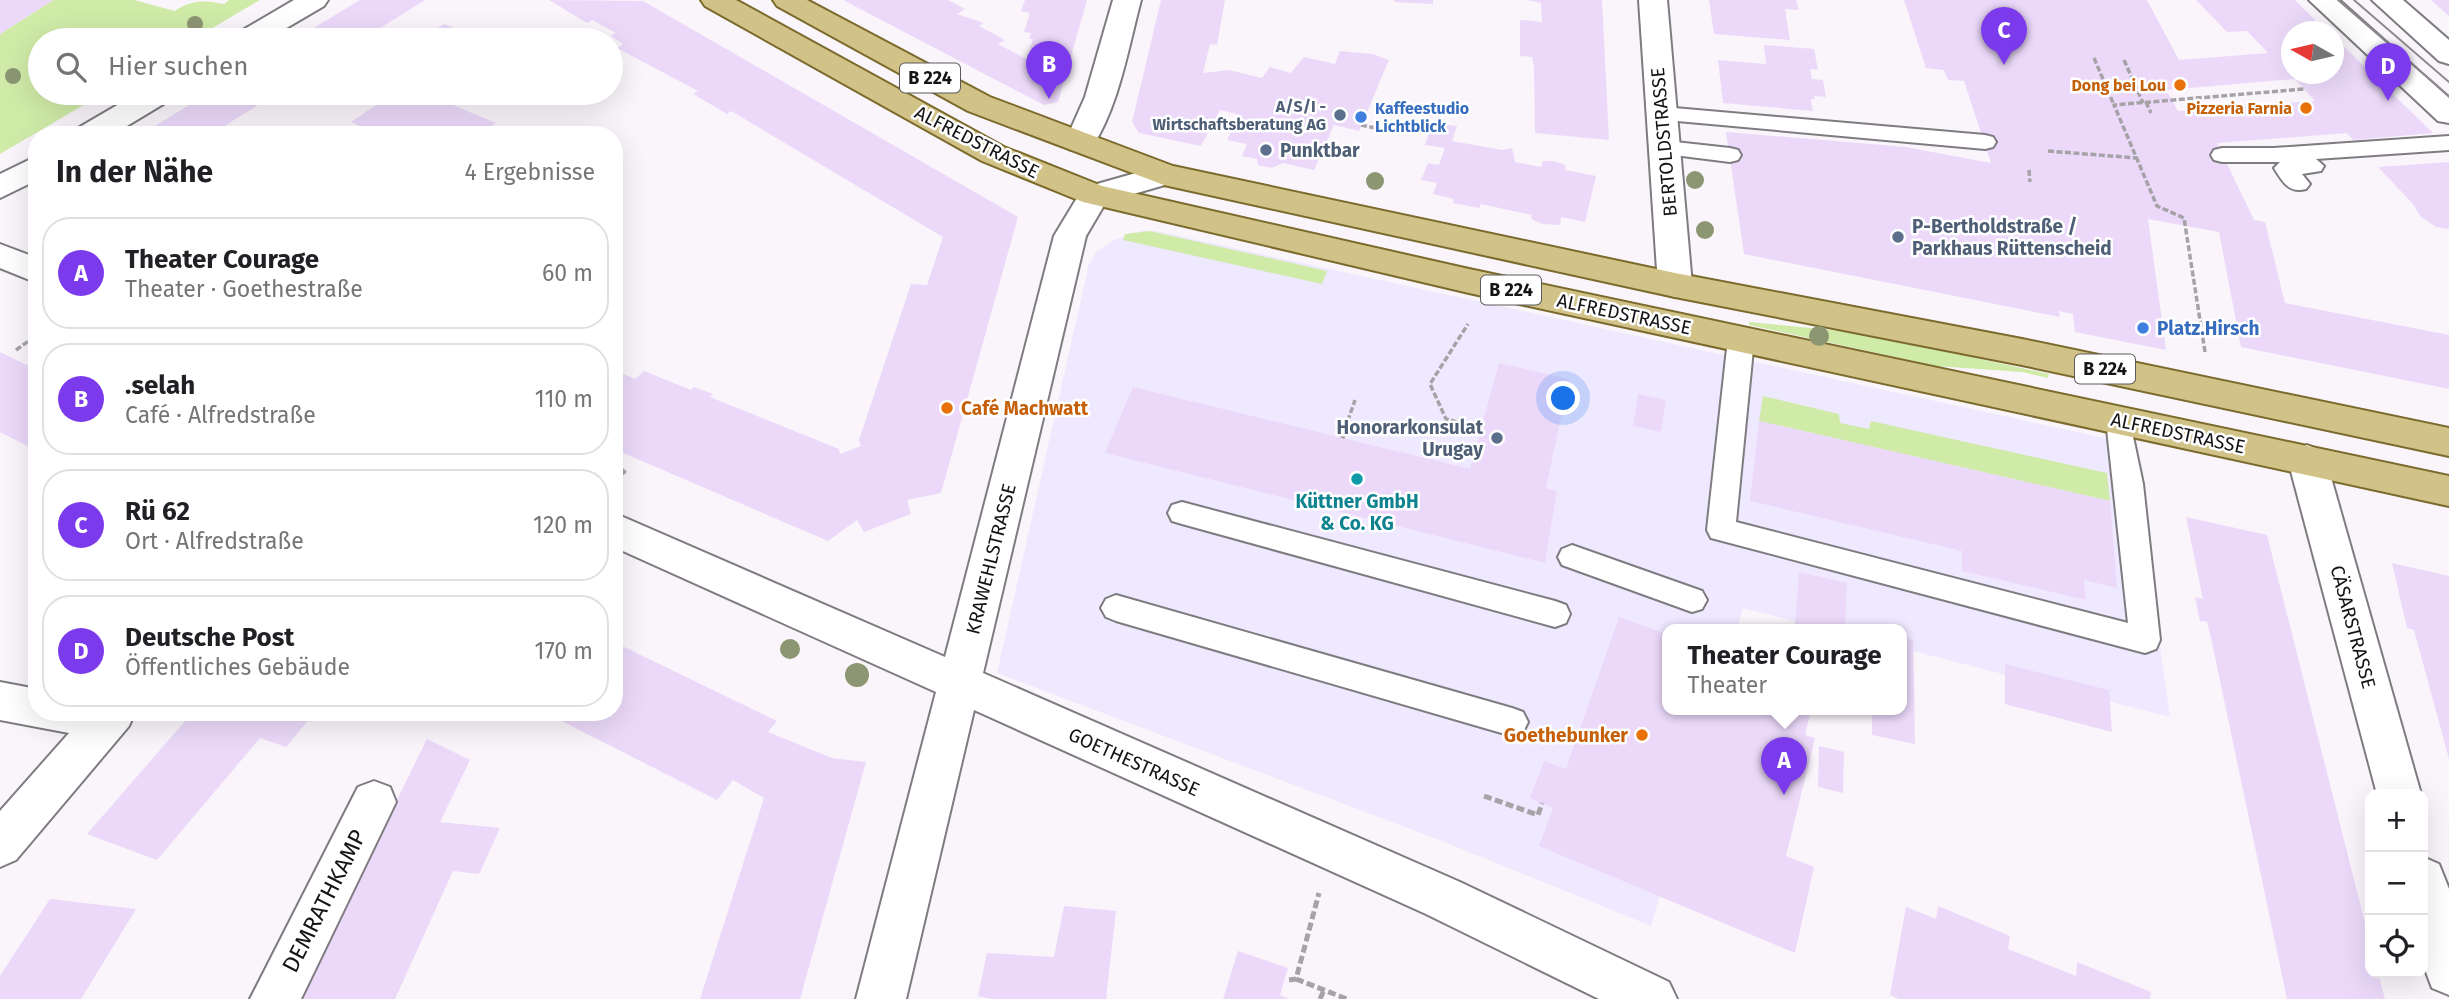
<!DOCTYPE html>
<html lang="de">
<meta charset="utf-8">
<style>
:root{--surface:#fff;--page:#f6f6f6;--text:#202124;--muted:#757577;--line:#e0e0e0;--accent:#7c3aed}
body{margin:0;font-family:"Fira Sans",sans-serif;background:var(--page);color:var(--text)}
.controls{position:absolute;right:21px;bottom:21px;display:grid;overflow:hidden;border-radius:14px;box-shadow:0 7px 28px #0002}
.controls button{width:63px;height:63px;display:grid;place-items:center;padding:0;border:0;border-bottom:2px solid var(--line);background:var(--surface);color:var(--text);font:35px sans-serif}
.compass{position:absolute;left:2281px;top:21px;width:63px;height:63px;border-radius:50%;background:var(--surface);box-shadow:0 7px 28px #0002;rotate:278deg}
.you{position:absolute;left:1564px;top:399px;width:24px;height:24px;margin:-18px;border:5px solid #fff;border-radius:50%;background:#1a73e8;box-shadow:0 0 0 10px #1a73e833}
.badge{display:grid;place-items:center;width:46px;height:46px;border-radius:50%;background:var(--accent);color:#fff;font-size:23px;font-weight:700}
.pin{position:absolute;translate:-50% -58px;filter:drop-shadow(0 2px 4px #0008)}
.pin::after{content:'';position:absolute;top:37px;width:24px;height:21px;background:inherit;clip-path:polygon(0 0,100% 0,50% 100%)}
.popup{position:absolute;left:1662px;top:624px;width:245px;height:91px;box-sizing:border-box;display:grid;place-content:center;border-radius:14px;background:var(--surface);filter:drop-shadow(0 2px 5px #0005);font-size:23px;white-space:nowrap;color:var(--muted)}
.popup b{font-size:26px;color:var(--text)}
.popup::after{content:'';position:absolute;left:50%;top:100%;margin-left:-14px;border:14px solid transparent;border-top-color:var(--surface)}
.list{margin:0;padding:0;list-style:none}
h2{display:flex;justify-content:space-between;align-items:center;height:91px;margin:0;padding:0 28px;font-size:30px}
h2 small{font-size:23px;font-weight:400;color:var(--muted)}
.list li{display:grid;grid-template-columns:46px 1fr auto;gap:21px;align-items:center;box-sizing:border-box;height:112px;margin:0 14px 14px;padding:0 14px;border:2px solid var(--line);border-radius:28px}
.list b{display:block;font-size:26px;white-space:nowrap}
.list p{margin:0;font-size:23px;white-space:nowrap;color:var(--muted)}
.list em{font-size:23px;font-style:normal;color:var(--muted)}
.icon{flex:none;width:38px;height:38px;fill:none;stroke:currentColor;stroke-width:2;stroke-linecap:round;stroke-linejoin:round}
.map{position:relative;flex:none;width:2449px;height:999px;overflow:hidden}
.search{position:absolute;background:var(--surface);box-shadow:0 7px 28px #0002;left:28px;top:28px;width:595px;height:77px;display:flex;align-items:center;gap:18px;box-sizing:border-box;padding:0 24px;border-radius:38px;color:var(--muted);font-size:26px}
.panel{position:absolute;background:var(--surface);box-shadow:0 7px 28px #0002;left:28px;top:126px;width:595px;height:595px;border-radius:28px}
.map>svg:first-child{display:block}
</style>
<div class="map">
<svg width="2449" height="999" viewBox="0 0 2449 999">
<rect width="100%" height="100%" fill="#f9f5fb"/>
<path fill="#efe9ff" d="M1142,231H1156L2132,444L2170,717L1901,648V629H1825L1743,608L1737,629H1667V709H1714L1651,926L1442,841L997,673L1089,264L1097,251L1116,239Z"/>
<g fill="#d0eba8">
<path d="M53,0H134L175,11C191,0 204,0 224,4L229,0H260L192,40H40V93H104L0,154V34Z"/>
<path d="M1150,231L1327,271L1322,284L1123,240L1125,234Z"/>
<path d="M1749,322L1861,333L2049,374L2048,378L2022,372L1936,366L1749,325Z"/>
<path d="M1763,396L1839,414L1840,423L1869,429L1871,421L2107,473L2110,501L1759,421Z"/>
</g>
<g fill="#ecd9fa" fill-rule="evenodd">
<path d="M0,0H53L0,34Z"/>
<path d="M360,0H425L361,40H294Z"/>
<path d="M549,0L643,1L1018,217L941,493L907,500L911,514L864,532L857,520L828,541L614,449V370L635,379L644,371L691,390L694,387L713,394L710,397L839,449L840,454L861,446L859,440L911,284L927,285L943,237L731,111L727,114L693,94L698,91L617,48L623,44L611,36L616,33L592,20L587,23Z"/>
<path d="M843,0H948L965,9L957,14L984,23L979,26L1005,40L998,44L1032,62H1039L1043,51L1030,49L1033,39H1029L1031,33L1024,32L1030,13L1021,11L1025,0H1087L1058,102L1044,105Z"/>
<path d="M1161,0H1225L1217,45L1210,44L1203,73L1229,70L1262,78L1270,67L1291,73L1304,57L1335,64L1340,51L1372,54L1389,60L1359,131L1334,125L1314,170L1283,163L1272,168L1258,165L1257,159L1242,156L1247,144L1227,140L1240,115L1220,110L1201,146L1139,133L1132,122Z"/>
<path d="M1394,0H1433V4L1394,2Z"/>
<path d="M1528,0H1602L1609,140L1535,133L1534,66L1532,57L1520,56V20L1542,22L1541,3Z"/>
<path d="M1709,0H1796L1799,10L1785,9L1790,40L1714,34Z"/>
<path d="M1904,0H2147L2179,60L2268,53L2247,31L2227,32L2196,0H2295L2327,32H2292V74H2334V37L2433,133L2353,140L2347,133L2217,143L2254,220L2265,222L2285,303L2449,335V389L2241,347L2219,232L2148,219L2166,350L2075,332L2073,314L2059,311L2060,317L1744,254L1726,132L1906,147L1991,163L1964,81L1948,80L1944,70L1926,68ZM2295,79L2315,101L2178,111L2166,90Z"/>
<path d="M2431,0H2449V16Z"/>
<path d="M444,24L483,40H419Z"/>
<path d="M1764,45L1814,49L1818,70L1810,69L1812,79L1823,80L1826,97L1814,96L1815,99H1811L1813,111L1723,103L1718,60L1766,64Z"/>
<path d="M209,93H277L210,135H140Z"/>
<path d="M355,93H424L496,123L479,135H449L432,127L420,135H379L351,122L379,103Z"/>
<path d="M1432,123L1457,126L1452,141L1502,150L1512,148L1515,162L1541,167L1543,161H1553L1566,165L1565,170L1596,176L1585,222L1561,217L1560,225L1543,224L1531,219L1532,215L1481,204L1479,208L1453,203L1454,199L1433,194L1437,183L1421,180L1428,163L1439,165L1445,148L1425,145Z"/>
<path d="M2449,162V229L2436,227L2420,216L2413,204L2378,167Z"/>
<path d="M0,352L37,370V451L0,432Z"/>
<path d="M1499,363L1569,379L1546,488L1557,491L1545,563L1105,453L1133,387L1470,469Z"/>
<path d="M1638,394L1666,400L1661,432L1633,426Z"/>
<path d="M1759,421L2110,501L2117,588L2084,580L2086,600L1962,571V551L1750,501Z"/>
<path d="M2186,517L2267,535L2370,943V973H2378L2385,999H2287L2211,638L2207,622L2200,621L2195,597L2203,599Z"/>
<path d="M2392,563L2449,576V759L2414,630L2407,628Z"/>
<path d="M1799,572L1847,583L1845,629H1809L1795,625Z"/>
<path d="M1619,617L1667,634V709H1811L1805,735L1815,738L1786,856L1814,867L1795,953L1539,846L1553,808L1530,798L1544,761L1566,769Z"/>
<path d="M1901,637L1913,640L1915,744L1872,735V709H1901Z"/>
<path d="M614,642L777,721L768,732L832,758L866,762L800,999H700L764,798L733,780L717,800L544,712H614Z"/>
<path d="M2005,664L2109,690L2112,732L2005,704Z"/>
<path d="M193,712H315L286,747L260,738L157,860L87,834Z"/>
<path d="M427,739L470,760L440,822L500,828L479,874L453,871L395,999H299Z"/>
<path d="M1819,746L1844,752L1843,793L1818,787Z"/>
<path d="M50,899L136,909L81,999H0V976Z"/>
<path d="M1064,906L1116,911L1106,999H991L978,996L987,953L1054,957Z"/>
<path d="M1938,906L2010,936L2008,949L2076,976L2077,962L2151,992L2150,999H1899L1890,995L1906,907L1936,919Z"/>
<path d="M1238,951L1288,968L1280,995L1289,999H1223Z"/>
</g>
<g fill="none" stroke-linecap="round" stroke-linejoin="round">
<defs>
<g id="service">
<path d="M1663,107L1985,135L1993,137L1996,142L1993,147L1985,149L1655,119L1652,114Z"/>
<path d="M2449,136V150L2316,159L2324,166L2321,171L2302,174L2310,184L2306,189C2289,194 2282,181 2274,168L2280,162H2222L2214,160L2211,155L2214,150L2222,148H2274Z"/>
<path d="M1666,141L1730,148L1738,150L1741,155L1738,160L1730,162L1658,153L1655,148L1658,143Z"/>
<path d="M1741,330L1750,332L1754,339L1736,522L2128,623L2106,420L2110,413L2119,410L2128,413L2143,484L2160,640L2156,649L2145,653L1711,538L1707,530L1728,339L1732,332Z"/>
<path d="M1182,502L1555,601L1566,605L1570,614L1566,623L1555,627L1182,524L1172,521L1168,513L1172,505Z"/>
<path d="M1572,545L1702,591L1707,600L1702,609L1692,612L1562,565L1558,557L1562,549Z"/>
<path d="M1116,595L1512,708L1523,712L1528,722L1523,732L1512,736L1116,621L1106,617L1101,608L1106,599Z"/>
</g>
<g id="minor">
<path d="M1113,0H1141C1128,49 1119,106 1091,149L1080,152L1069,149L1065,142L1085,97Z"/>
<path d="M1639,0H1667L1692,285L1687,293L1675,297L1663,293L1658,285Z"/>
<path d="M1164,165L1175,168L1180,175L1175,182L1106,202L1086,236L983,673L1460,882L1669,982L1677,999H1599L1426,914L974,710L906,999H856L936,692L614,547V513L945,657L1054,236L1083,188Z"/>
<path d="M0,244L37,258V283L0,268Z"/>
<path d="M2307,445L2320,450L2326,460L2421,794H2377L2288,460L2294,450Z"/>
<path d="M0,682L37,689V712H135L129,726L16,860L0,867V811L69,733L0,720Z"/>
<path d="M374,781L390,787L396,802L301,999H250L358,787Z"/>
<path d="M2423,857L2439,864L2449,889V995L2432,988L2423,964Z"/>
</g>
<g id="tertiary">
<path d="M294,0H328L324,6L266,40H232L236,34Z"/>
<path d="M2309,0H2339L2449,98V123L2438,121Z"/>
<path d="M2372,0H2403L2449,40V64L2439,61Z"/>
<path d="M138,93H174L170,100L112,135H74L78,128Z"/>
<path d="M37,156V180L0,198V174Z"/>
</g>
<g id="primary">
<path d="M701,0H736L1004,147L1102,186L1469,269L2449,476V506L1469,293L1083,202L982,161L705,6Z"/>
<path d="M773,0H807L990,97L1173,166L1675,273L2022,339L2449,428V456L2022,365L1675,297L1164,185L968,111L777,6Z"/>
</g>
</defs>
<use href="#service" stroke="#7e7b81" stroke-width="4"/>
<use href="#minor" stroke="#7e7b81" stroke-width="4"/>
<use href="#tertiary" stroke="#7e7b81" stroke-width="4"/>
<use href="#primary" stroke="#7b6a2c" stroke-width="4"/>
<g stroke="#a5a3a7" stroke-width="3.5" stroke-dasharray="6 2.5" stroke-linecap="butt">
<path d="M2094,58L2114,105"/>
<path d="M2124,60L2143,103"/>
<path d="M2146,102L2151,113"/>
<path d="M1361,125L1385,130"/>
<path d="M2048,151L2137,158"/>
<path d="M2029,170L2030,182"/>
<path d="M16,350L37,335"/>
<path d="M2205,352L2184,218L2157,206L2114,105L2304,89"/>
<path d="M1465,424L1446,419L1430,384L1468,324"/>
<path d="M1345,429L1355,400"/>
</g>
<g stroke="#a5a3a7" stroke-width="5" stroke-dasharray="8 3.5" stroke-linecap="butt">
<path d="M1342,438L1346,428"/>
<path d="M614,482L625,470"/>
<path d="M1484,796L1538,815L1542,803"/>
<path d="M1296,979L1347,999"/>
<path d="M1289,980L1296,979L1319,893"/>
<path d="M1320,999L1324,990"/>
</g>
<use href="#service" fill="#fff" fill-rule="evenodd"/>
<use href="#minor" fill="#fff" fill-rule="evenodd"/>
<use href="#tertiary" fill="#fff" fill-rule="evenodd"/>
<use href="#primary" fill="#d1c288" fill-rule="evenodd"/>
<g stroke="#8c8a8e" stroke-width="2">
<path d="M2338,0L2449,96"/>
<path d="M2354,0L2449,82"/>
</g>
</g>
<g fill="#8d9673">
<circle cx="195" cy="24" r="8"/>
<circle cx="13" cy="76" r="8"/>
<circle cx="1695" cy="180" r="9"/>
<circle cx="1375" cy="181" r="9"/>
<circle cx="1705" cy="230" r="9"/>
<circle cx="1819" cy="336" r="10"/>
<circle cx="790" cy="649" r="10"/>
<circle cx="857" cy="675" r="12"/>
</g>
<g fill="#e8710a" stroke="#fff" stroke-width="2.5">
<circle cx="2180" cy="85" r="7"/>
<circle cx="2306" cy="108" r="7"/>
<circle cx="947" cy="408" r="7"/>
<circle cx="1642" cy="735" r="7"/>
</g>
<g fill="#5c6f8a" stroke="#fff" stroke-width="2.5">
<circle cx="1340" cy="115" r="7"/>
<circle cx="1266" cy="150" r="7"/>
<circle cx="1898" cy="237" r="7"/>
<circle cx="1497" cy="438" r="7"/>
</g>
<g fill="#3f7fe0" stroke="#fff" stroke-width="2.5">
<circle cx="1361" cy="117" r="7"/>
<circle cx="2143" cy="328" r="7"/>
</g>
<circle fill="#0f9aa8" stroke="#fff" stroke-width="2.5" cx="1357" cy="479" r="7"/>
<g text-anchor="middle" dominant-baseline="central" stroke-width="5" stroke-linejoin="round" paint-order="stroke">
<g font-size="16" font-weight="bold" fill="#c56008" stroke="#fff" text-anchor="end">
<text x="2166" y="85">Dong bei Lou</text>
<text x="2292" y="108">Pizzeria Farnia</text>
</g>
<g font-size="16" font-weight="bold" fill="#4e5e75" stroke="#fff" text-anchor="end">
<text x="1326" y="106">A/S/I -<tspan x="1326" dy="18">Wirtschaftsberatung AG</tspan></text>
</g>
<g font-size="16" font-weight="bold" fill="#366cbe" stroke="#fff" text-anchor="start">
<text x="1375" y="108">Kaffeestudio<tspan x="1375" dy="18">Lichtblick</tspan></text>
</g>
<g fill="#fff" stroke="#5a5a5b" stroke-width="2">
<rect x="900" y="63.5" width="60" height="29" rx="5"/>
<rect x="1481" y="275.5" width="60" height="29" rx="5"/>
<rect x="2075" y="354.5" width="60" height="29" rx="5"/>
</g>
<g font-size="18" font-weight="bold" fill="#141315">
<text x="930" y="78">B 224</text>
<text x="1511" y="290">B 224</text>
<text x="2105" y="369">B 224</text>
</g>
<g font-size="19" fill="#141315" stroke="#fff">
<text transform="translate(977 142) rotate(27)">ALFREDSTRASSE</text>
<text transform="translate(1664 142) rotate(-95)">BERTOLDSTRASSE</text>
<text transform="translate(1624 314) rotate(12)">ALFREDSTRASSE</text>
<text transform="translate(2178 433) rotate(12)">ALFREDSTRASSE</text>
<text transform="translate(991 559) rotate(-76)">KRAWEHLSTRASSE</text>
<text transform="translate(2353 627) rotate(75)">CÄSARSTRASSE</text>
<text transform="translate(1134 762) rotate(24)">GOETHESTRASSE</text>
</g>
<g font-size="19" font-weight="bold" fill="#4e5e75" stroke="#fff" text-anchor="start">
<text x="1280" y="150">Punktbar</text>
<text x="1912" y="226">P-Bertholdstraße /<tspan x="1912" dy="22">Parkhaus Rüttenscheid</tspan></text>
<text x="1483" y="427" text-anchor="end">Honorarkonsulat<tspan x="1483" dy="22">Urugay</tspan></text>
</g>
<g font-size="19" font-weight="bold" fill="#366cbe" stroke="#fff" text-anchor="start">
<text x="2157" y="328">Platz.Hirsch</text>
</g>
<g font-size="19" font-weight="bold" fill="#c56008" stroke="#fff" text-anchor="start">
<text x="961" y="408">Café Machwatt</text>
<text x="1628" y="735" text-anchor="end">Goethebunker</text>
</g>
<g font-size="19" font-weight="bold" fill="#0d838f" stroke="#fff">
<text x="1357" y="501">Küttner GmbH<tspan x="1357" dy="22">&amp; Co. KG</tspan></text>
</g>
<g font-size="23" fill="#141315" stroke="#fff">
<text transform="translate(324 901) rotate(-63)">DEMRATHKAMP</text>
</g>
</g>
</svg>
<div class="controls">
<button>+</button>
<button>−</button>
<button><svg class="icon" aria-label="locate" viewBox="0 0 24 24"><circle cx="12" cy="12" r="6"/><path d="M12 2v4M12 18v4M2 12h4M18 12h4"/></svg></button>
</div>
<svg class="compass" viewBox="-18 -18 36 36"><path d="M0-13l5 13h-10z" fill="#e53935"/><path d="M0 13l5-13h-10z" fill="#757577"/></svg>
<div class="you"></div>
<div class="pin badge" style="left:1784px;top:795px">A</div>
<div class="popup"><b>Theater Courage</b>Theater</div>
<div class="pin badge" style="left:1049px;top:99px">B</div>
<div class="pin badge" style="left:2004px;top:65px">C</div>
<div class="pin badge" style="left:2388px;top:101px">D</div>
<div class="search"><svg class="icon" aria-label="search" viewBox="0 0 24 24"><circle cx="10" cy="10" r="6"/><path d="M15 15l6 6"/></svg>Hier suchen</div>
<section class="panel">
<h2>In der Nähe<small>4 Ergebnisse</small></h2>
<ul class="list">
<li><span class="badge">A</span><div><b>Theater Courage</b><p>Theater · Goethestraße</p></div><em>60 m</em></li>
<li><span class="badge">B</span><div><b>.selah</b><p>Café · Alfredstraße</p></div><em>110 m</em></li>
<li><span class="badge">C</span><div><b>Rü 62</b><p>Ort · Alfredstraße</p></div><em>120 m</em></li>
<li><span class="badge">D</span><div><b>Deutsche Post</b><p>Öffentliches Gebäude</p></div><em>170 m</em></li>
</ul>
</section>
</div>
